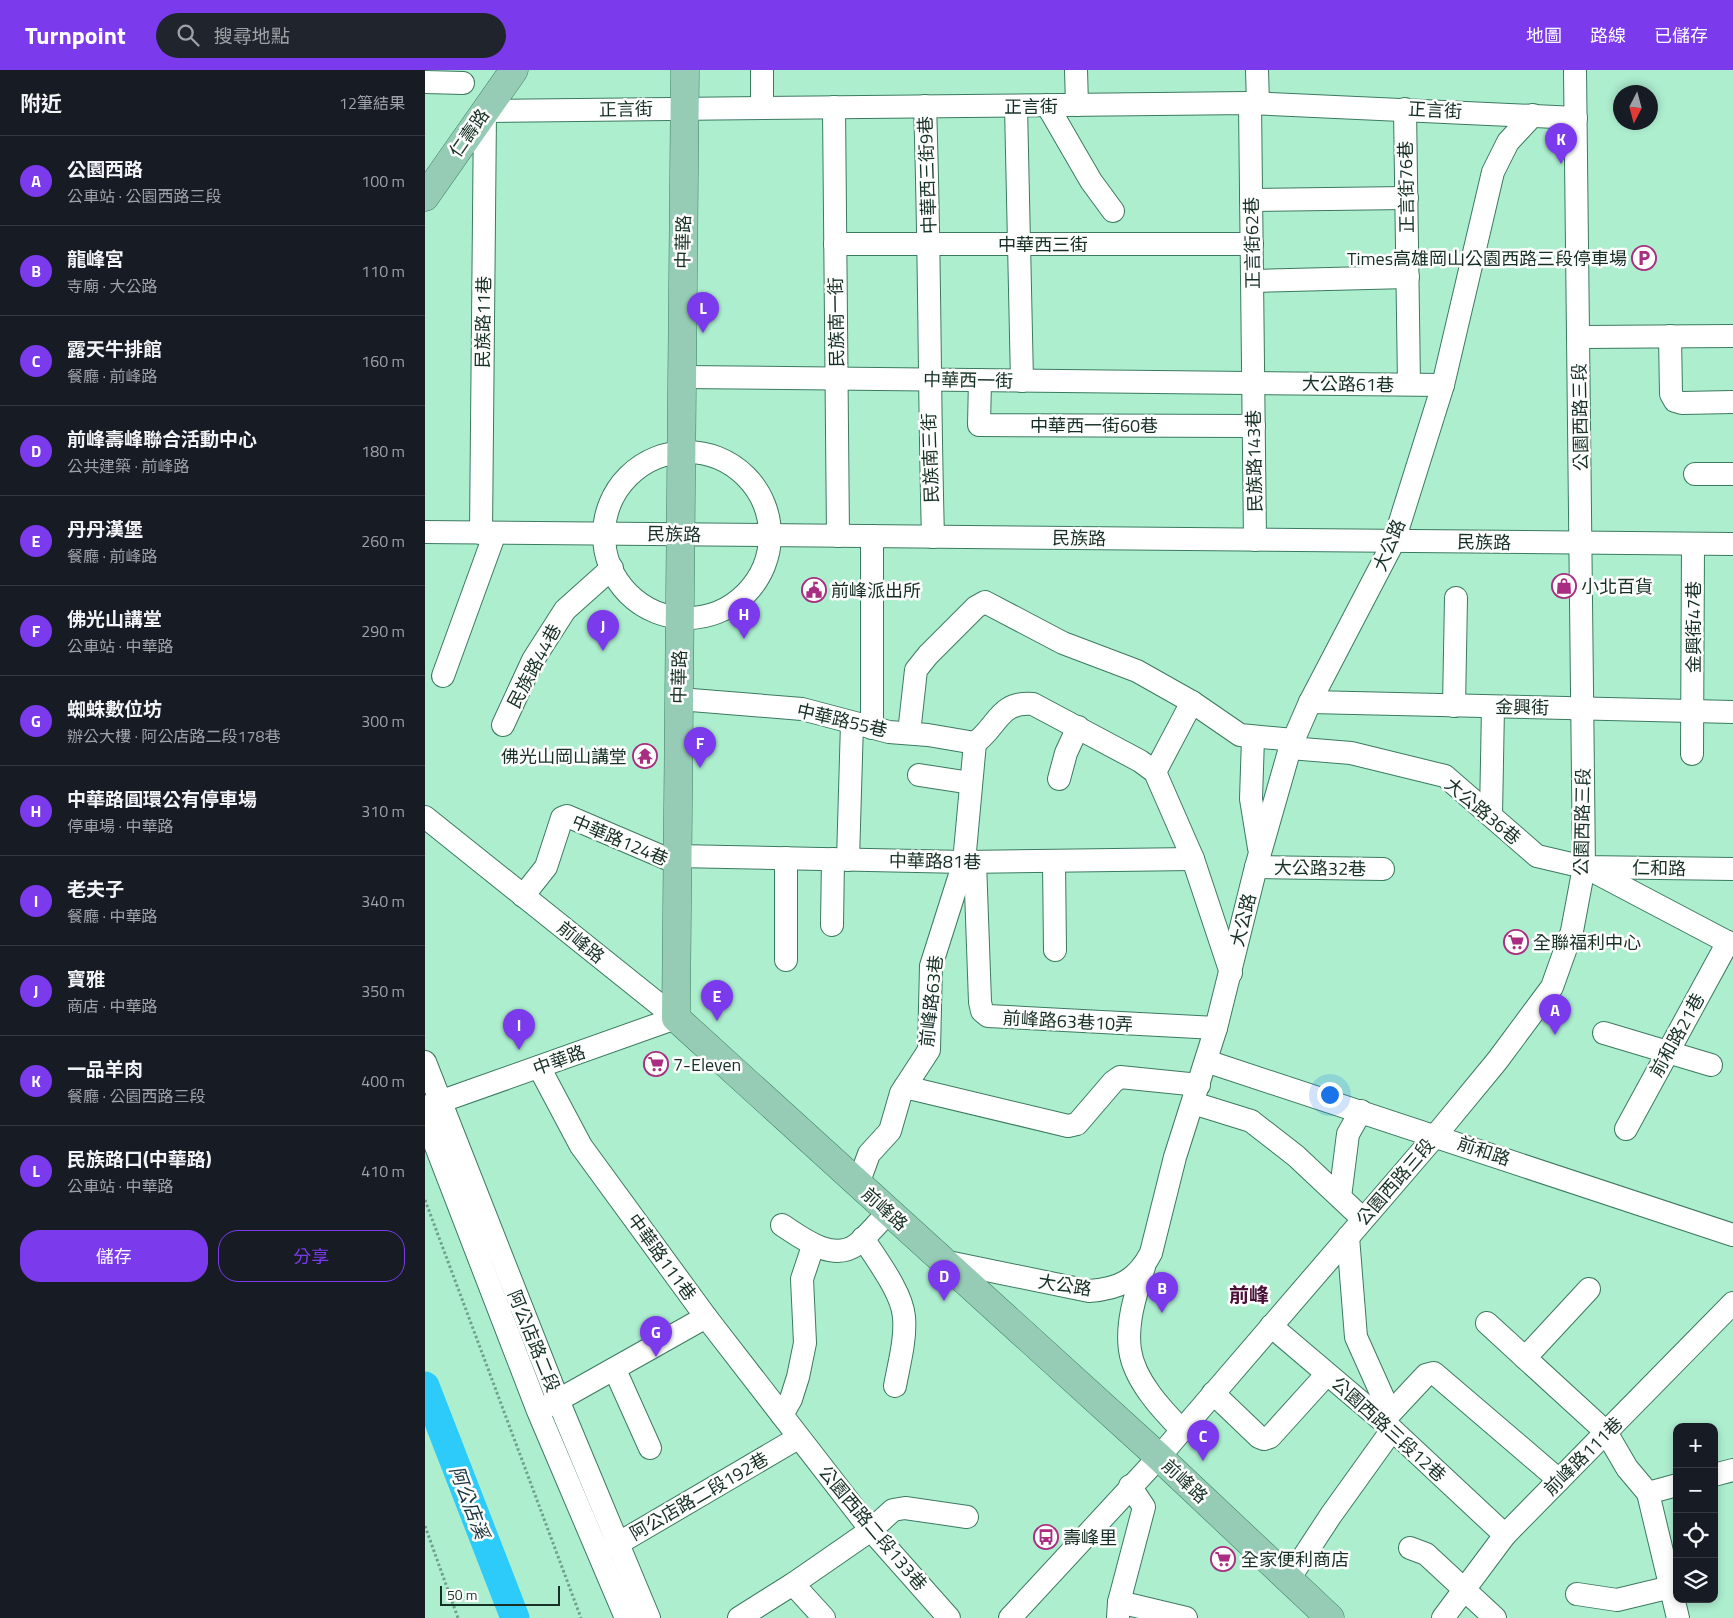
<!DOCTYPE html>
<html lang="zh-TW">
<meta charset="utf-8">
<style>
:root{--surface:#171b24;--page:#20242c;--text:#f1f3f6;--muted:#9ea1a6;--line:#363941;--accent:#7c3aed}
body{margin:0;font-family:"Titillium Web","Noto Sans TC",sans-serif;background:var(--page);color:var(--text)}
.controls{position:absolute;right:15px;bottom:15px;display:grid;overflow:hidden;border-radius:10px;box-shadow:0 2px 8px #0003}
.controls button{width:45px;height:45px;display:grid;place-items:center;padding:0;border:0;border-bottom:1px solid var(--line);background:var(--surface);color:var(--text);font:25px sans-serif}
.compass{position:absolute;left:1188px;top:15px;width:45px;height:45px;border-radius:50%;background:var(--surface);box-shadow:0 2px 8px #0003;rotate:186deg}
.scale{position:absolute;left:15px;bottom:12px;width:120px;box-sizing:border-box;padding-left:5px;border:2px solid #163025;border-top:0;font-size:14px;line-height:18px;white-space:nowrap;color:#163025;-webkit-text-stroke:4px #fefefe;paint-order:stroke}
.you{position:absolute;left:904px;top:1024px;width:18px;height:18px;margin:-12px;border:4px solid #fff;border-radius:50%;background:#1a73e8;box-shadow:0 0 0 8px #1a73e833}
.badge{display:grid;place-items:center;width:32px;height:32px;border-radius:50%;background:var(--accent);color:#fff;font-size:16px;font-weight:700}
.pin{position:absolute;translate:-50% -41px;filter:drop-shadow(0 1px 2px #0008)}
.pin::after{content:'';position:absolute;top:26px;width:18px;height:15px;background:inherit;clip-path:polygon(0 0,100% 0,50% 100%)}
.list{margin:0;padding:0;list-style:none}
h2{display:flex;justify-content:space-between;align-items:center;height:65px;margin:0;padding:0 20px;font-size:21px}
h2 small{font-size:16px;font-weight:400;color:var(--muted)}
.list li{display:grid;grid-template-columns:32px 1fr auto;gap:15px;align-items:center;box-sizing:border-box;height:90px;padding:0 20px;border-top:1px solid var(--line)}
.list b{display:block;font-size:19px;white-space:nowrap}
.list p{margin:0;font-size:16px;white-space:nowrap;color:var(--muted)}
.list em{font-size:16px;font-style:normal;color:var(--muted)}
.actions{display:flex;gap:10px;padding:15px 20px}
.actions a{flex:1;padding:11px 0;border:1px solid var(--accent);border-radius:20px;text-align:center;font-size:18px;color:var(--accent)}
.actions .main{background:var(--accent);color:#fff}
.icon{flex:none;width:28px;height:28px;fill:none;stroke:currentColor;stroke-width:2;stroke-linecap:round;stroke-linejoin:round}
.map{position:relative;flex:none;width:1308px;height:1548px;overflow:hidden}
header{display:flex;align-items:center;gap:30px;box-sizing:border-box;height:70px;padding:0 25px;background:var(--accent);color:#fff}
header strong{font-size:24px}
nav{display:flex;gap:28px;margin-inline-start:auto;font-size:18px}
.search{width:350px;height:45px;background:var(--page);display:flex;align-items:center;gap:12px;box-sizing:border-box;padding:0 18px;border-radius:28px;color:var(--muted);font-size:19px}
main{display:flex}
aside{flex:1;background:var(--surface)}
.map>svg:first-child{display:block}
</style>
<header>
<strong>Turnpoint</strong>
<div class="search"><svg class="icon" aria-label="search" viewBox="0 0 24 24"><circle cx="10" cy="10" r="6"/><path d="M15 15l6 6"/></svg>搜尋地點</div>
<nav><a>地圖</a><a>路線</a><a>已儲存</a></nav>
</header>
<main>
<aside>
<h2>附近<small>12筆結果</small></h2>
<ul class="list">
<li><span class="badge">A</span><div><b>公園西路</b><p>公車站 · 公園西路三段</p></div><em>100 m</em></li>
<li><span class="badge">B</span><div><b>龍峰宮</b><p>寺廟 · 大公路</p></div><em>110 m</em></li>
<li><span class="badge">C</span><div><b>露天牛排館</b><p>餐廳 · 前峰路</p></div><em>160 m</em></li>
<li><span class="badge">D</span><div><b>前峰壽峰聯合活動中心</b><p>公共建築 · 前峰路</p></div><em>180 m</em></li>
<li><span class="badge">E</span><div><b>丹丹漢堡</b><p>餐廳 · 前峰路</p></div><em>260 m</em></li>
<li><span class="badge">F</span><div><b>佛光山講堂</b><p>公車站 · 中華路</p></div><em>290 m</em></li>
<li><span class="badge">G</span><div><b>蜘蛛數位坊</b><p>辦公大樓 · 阿公店路二段178巷</p></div><em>300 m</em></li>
<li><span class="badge">H</span><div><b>中華路圓環公有停車場</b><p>停車場 · 中華路</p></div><em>310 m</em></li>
<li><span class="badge">I</span><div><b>老夫子</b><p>餐廳 · 中華路</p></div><em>340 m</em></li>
<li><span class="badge">J</span><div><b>寶雅</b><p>商店 · 中華路</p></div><em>350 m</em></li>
<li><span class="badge">K</span><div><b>一品羊肉</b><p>餐廳 · 公園西路三段</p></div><em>400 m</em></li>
<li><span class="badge">L</span><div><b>民族路口(中華路)</b><p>公車站 · 中華路</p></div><em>410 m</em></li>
</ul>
<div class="actions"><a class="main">儲存</a><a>分享</a></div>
</aside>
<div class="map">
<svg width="1308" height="1548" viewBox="0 0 1308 1548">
<rect width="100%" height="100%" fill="#adeecf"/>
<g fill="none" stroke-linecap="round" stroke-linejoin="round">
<path stroke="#2ccbfa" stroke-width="29" d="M0,1316L90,1548"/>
<defs>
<g id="minor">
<path d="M337,0V38"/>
<path d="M651,0L652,35"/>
<path d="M832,0L833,34"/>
<path d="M0,12L38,13"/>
<path d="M825,33L830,470"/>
<path d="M622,35L666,111L688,141"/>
<path d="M500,36C505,180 504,323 508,467"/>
<path d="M591,36L597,311"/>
<path d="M409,37L413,466"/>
<path d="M980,39L984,314"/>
<path d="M826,130L982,128"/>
<path d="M410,174H827"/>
<path d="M827,211L983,207"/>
<path d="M1245,266L1246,324L1250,331L1257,333L1308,332"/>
<path d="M1154,267L1308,266"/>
<path d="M257,307L1018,315"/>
<path d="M555,310L554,355L829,356"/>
<circle cx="262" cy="465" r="83"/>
<path d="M1270,404H1308"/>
<path d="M0,462L1308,474"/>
<path d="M56,463L60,41L825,33L1151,48"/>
<path d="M447,466V658"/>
<path d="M18,606L70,463"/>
<path d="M254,629L377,639L464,662L503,665L550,673"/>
<path d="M885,632L1308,642"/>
<path d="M1029,636L1031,528"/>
<path d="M78,655L108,590L140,540L187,498"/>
<path d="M484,663L491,600L503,585L551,537L560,532L638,573L712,601L767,632L815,665L869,670"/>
<path d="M828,668L826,729L834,778"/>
<path d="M550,673C573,656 574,631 608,634L715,691L730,702L768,789L806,903"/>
<path d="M865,678L926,683L1020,706L1112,786L1159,797L1308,799"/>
<path d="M1267,684L1268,474"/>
<path d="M730,702L767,632"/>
<path d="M494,705L546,713"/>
<path d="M634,709L641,683L653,657"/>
<path d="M1066,745L1068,637"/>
<path d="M0,747L251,948"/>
<path d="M252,786L539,792L768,789"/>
<path d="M361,788V890"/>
<path d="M423,790L427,653"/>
<path d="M629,791L630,880"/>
<path d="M550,792L555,932L557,941L563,946L791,958"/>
<path d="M831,797L958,799"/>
<path d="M1162,798L1308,875"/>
<path d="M98,826L121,797L137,748L142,746L252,793"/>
<path d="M407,855L408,789"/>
<path d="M1179,963L1286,995"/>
<path d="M781,991L1308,1165"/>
<path d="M0,992L133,1330L224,1548"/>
<path d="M114,997L156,1076L281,1247L446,1460L524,1548"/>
<path d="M480,1017L643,1056L652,1054L688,1012L695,1007L774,1015"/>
<path d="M768,1033L826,1051L871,1086L938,1149"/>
<path d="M3,1036L251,948"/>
<path d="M0,1048L113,1341L201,1548"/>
<path d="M1201,1059L1303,872"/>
<path d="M433,1114L444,1084L465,1061L476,1023L504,980L506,896L539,792L550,673"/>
<path d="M915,1127L923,1064L936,1041"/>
<path d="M357,1155C377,1168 407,1192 431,1175C443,1166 453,1152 464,1142"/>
<path d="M923,1167L931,1267L965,1343"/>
<path d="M438,1168C451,1189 477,1222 479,1247C481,1269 474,1294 470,1316"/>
<path d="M518,1191L664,1221C694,1219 712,1210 726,1183L750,1087L791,958L831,797L865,678L885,632L969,471L1018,315L1068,102L1083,72L1108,45"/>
<path d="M719,1197C711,1223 701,1253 705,1280C709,1310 737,1340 757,1360"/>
<path d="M1062,1253L1181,1362L1202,1398L1223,1423L1253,1548"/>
<path d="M846,1256L958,1351L1080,1465"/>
<path d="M1100,1288L1164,1219"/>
<path d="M190,1300L225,1378"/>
<path d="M788,1323L834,1367L839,1369L845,1367L902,1304"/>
<path d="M121,1337L281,1247"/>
<path d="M357,1345L366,1329L373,1307L380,1273L377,1209L388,1176"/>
<path d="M958,1351L1001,1305L1009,1303L1134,1410"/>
<path d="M1289,1405L1308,1400"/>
<path d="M1223,1423L1252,1415"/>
<path d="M181,1478L194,1473L373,1368"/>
<path d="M985,1478L1001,1484L1070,1548"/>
<path d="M864,1509L906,1445L967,1360"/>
<path d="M368,1514L399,1548"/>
<path d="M1152,1524L1192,1530L1246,1517"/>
<path d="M694,1532L761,1548"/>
<path d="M314,1548L368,1514L446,1460L468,1440L480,1438L542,1447"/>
<path d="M585,1548L734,1387L1011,1065L1072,991L1127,917L1147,861L1159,797L1150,0"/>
<path d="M693,1548L694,1532L719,1437L705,1416"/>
<path d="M1018,1548L1080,1465L1308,1233"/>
</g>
<g id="major">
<path d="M260,0L251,948L734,1387L905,1548"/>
<path d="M0,127L89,0"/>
</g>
</defs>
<use href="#minor" stroke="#3c7a60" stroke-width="24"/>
<use href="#major" stroke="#3c7f63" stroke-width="29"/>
<g stroke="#70a28b" stroke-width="3" stroke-dasharray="2.5 2.5" stroke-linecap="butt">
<path d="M0,1130L156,1548"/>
<path d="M0,1456L33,1548"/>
</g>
<use href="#minor" stroke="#fff" stroke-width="22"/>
<use href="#major" stroke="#96cbb5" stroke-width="28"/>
</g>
<defs>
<symbol id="parking-ring" viewBox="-11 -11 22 22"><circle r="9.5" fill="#fefefe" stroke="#a92d80" stroke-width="1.5"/><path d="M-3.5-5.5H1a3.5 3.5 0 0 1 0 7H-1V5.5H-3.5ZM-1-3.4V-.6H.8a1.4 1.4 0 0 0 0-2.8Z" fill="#a92d80"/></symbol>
<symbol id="shop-ring" viewBox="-11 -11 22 22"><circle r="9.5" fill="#fefefe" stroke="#a92d80" stroke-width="1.5"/><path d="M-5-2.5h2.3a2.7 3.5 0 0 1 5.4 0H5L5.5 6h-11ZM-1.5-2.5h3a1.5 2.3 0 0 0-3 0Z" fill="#a92d80"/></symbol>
<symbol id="civic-ring" viewBox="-11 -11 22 22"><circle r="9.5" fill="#fefefe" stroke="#a92d80" stroke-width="1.5"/><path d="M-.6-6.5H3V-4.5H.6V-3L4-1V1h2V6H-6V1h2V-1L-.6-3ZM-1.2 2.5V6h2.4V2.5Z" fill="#a92d80"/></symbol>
<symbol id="temple-ring" viewBox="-11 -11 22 22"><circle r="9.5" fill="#fefefe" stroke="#a92d80" stroke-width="1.5"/><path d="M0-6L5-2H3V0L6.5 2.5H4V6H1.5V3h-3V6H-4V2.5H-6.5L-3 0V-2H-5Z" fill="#a92d80"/></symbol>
<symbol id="supermarket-ring" viewBox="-11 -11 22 22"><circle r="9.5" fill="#fefefe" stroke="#a92d80" stroke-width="1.5"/><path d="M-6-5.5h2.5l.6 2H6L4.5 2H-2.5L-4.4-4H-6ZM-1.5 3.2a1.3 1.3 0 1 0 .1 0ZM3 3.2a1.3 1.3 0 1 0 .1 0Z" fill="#a92d80"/></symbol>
<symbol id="bus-ring" viewBox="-11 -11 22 22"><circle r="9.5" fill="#fefefe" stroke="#a92d80" stroke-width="1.5"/><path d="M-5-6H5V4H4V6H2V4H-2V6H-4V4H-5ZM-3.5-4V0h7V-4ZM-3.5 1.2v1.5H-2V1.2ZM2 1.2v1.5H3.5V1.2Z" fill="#a92d80"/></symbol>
</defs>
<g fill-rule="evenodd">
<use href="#parking-ring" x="1205" y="174" width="28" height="28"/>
<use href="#shop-ring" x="1125" y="502" width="28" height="28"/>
<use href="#civic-ring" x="375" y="506" width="28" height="28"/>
<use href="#temple-ring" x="206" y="672" width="28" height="28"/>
<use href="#supermarket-ring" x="1077" y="858" width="28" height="28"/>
<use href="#supermarket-ring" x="217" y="980" width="28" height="28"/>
<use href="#bus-ring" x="607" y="1453" width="28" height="28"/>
<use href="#supermarket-ring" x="784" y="1475" width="28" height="28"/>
</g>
<g text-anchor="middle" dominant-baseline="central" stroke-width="5" stroke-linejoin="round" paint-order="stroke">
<g font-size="18" fill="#163025" stroke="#fefefe">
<text x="606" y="36">正言街</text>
<text transform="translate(201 39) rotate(-1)">正言街</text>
<text transform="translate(1010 40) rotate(3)">正言街</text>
<text transform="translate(44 63) rotate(-55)">仁壽路</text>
<text transform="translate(502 105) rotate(-92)">中華西三街9巷</text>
<text transform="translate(981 117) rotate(-91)">正言街76巷</text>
<text transform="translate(258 172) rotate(-89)">中華路</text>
<text transform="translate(827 173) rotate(-91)">正言街62巷</text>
<text x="618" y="174">中華西三街</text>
<text transform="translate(58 252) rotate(-89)">民族路11巷</text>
<text transform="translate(411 252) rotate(-91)">民族南一街</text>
<text transform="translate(543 310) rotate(1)">中華西一街</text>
<text transform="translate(923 314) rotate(1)">大公路61巷</text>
<text transform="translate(1155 347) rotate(-91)">公園西路三段</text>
<text x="669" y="355">中華西一街60巷</text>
<text transform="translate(505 388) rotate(-92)">民族南三街</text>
<text transform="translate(829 391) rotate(-91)">民族路143巷</text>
<text transform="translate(249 464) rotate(1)">民族路</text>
<text transform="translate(654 468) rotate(1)">民族路</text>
<text transform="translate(1059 472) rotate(1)">民族路</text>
<text transform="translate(964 475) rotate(-67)">大公路</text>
<text transform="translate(1268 557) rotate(-90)">金興街47巷</text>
<text transform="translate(109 596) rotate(-62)">民族路44巷</text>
<text transform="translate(254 607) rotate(-89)">中華路</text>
<text transform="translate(1097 637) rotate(1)">金興街</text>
<text transform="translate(417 650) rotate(13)">中華路55巷</text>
<text transform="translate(1058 741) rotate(40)">大公路36巷</text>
<text transform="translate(1157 752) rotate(-89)">公園西路三段</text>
<text transform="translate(195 770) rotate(23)">中華路124巷</text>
<text transform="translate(510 791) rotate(1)">中華路81巷</text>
<text transform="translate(895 798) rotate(1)">大公路32巷</text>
<text transform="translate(1234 798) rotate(1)">仁和路</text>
<text transform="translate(818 850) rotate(-76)">大公路</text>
<text transform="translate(156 872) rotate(39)">前峰路</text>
<text transform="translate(506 931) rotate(-84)">前峰路63巷</text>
<text transform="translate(643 951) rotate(3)">前峰路63巷10弄</text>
<text transform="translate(1252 965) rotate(-61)">前和路21巷</text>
<text transform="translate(134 990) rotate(-20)">中華路</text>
<text transform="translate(1059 1081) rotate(19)">前和路</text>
<text transform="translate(970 1112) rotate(-49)">公園西路三段</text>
<text transform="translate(460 1139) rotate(42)">前峰路</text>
<text transform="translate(237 1187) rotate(54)">中華路111巷</text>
<text transform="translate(640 1215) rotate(9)">大公路</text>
<text transform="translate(109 1271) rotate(68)">阿公店路二段</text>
<text transform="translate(964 1359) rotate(42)">公園西路三段12巷</text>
<text transform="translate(1158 1386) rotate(-45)">前峰路111巷</text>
<text transform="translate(760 1411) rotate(43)">前峰路</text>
<text transform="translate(274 1426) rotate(-30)">阿公店路二段192巷</text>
<text transform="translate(448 1458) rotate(50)">公園西路二段133巷</text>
</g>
<g font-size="18" fill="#163025" stroke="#fefefe" text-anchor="start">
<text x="1202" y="188" text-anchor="end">Times高雄岡山公園西路三段停車場</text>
<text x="1156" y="516">小北百貨</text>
<text x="406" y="520">前峰派出所</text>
<text x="202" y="686" text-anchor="end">佛光山岡山講堂</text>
<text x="1108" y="872">全聯福利中心</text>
<text x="248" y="994">7-Eleven</text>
<text x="638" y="1467">壽峰里</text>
<text x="816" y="1489">全家便利商店</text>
</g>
<g font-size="19" font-style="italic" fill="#203841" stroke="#fefefe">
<text transform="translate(45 1432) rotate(69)">阿公店溪</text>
</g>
<g font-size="20" font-weight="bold" fill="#4a0f37" stroke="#fefefe">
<text x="824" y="1224">前峰</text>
</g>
</g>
</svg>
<div class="controls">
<button>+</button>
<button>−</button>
<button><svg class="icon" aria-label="locate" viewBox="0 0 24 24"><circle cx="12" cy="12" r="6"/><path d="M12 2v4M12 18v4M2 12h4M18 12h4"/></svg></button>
<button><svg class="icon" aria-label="layers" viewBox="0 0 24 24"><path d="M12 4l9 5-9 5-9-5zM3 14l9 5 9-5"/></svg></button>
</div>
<svg class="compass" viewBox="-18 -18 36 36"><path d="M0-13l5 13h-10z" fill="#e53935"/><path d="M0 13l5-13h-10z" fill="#9ea1a6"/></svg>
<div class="scale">50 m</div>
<div class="you"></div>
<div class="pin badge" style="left:1130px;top:965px">A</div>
<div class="pin badge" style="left:737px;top:1243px">B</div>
<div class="pin badge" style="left:778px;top:1391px">C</div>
<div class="pin badge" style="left:519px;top:1231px">D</div>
<div class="pin badge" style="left:292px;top:951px">E</div>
<div class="pin badge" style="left:275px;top:698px">F</div>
<div class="pin badge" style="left:231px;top:1287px">G</div>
<div class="pin badge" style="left:319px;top:569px">H</div>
<div class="pin badge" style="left:94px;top:980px">I</div>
<div class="pin badge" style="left:178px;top:581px">J</div>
<div class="pin badge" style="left:1136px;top:94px">K</div>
<div class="pin badge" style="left:278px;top:263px">L</div>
</div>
</main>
